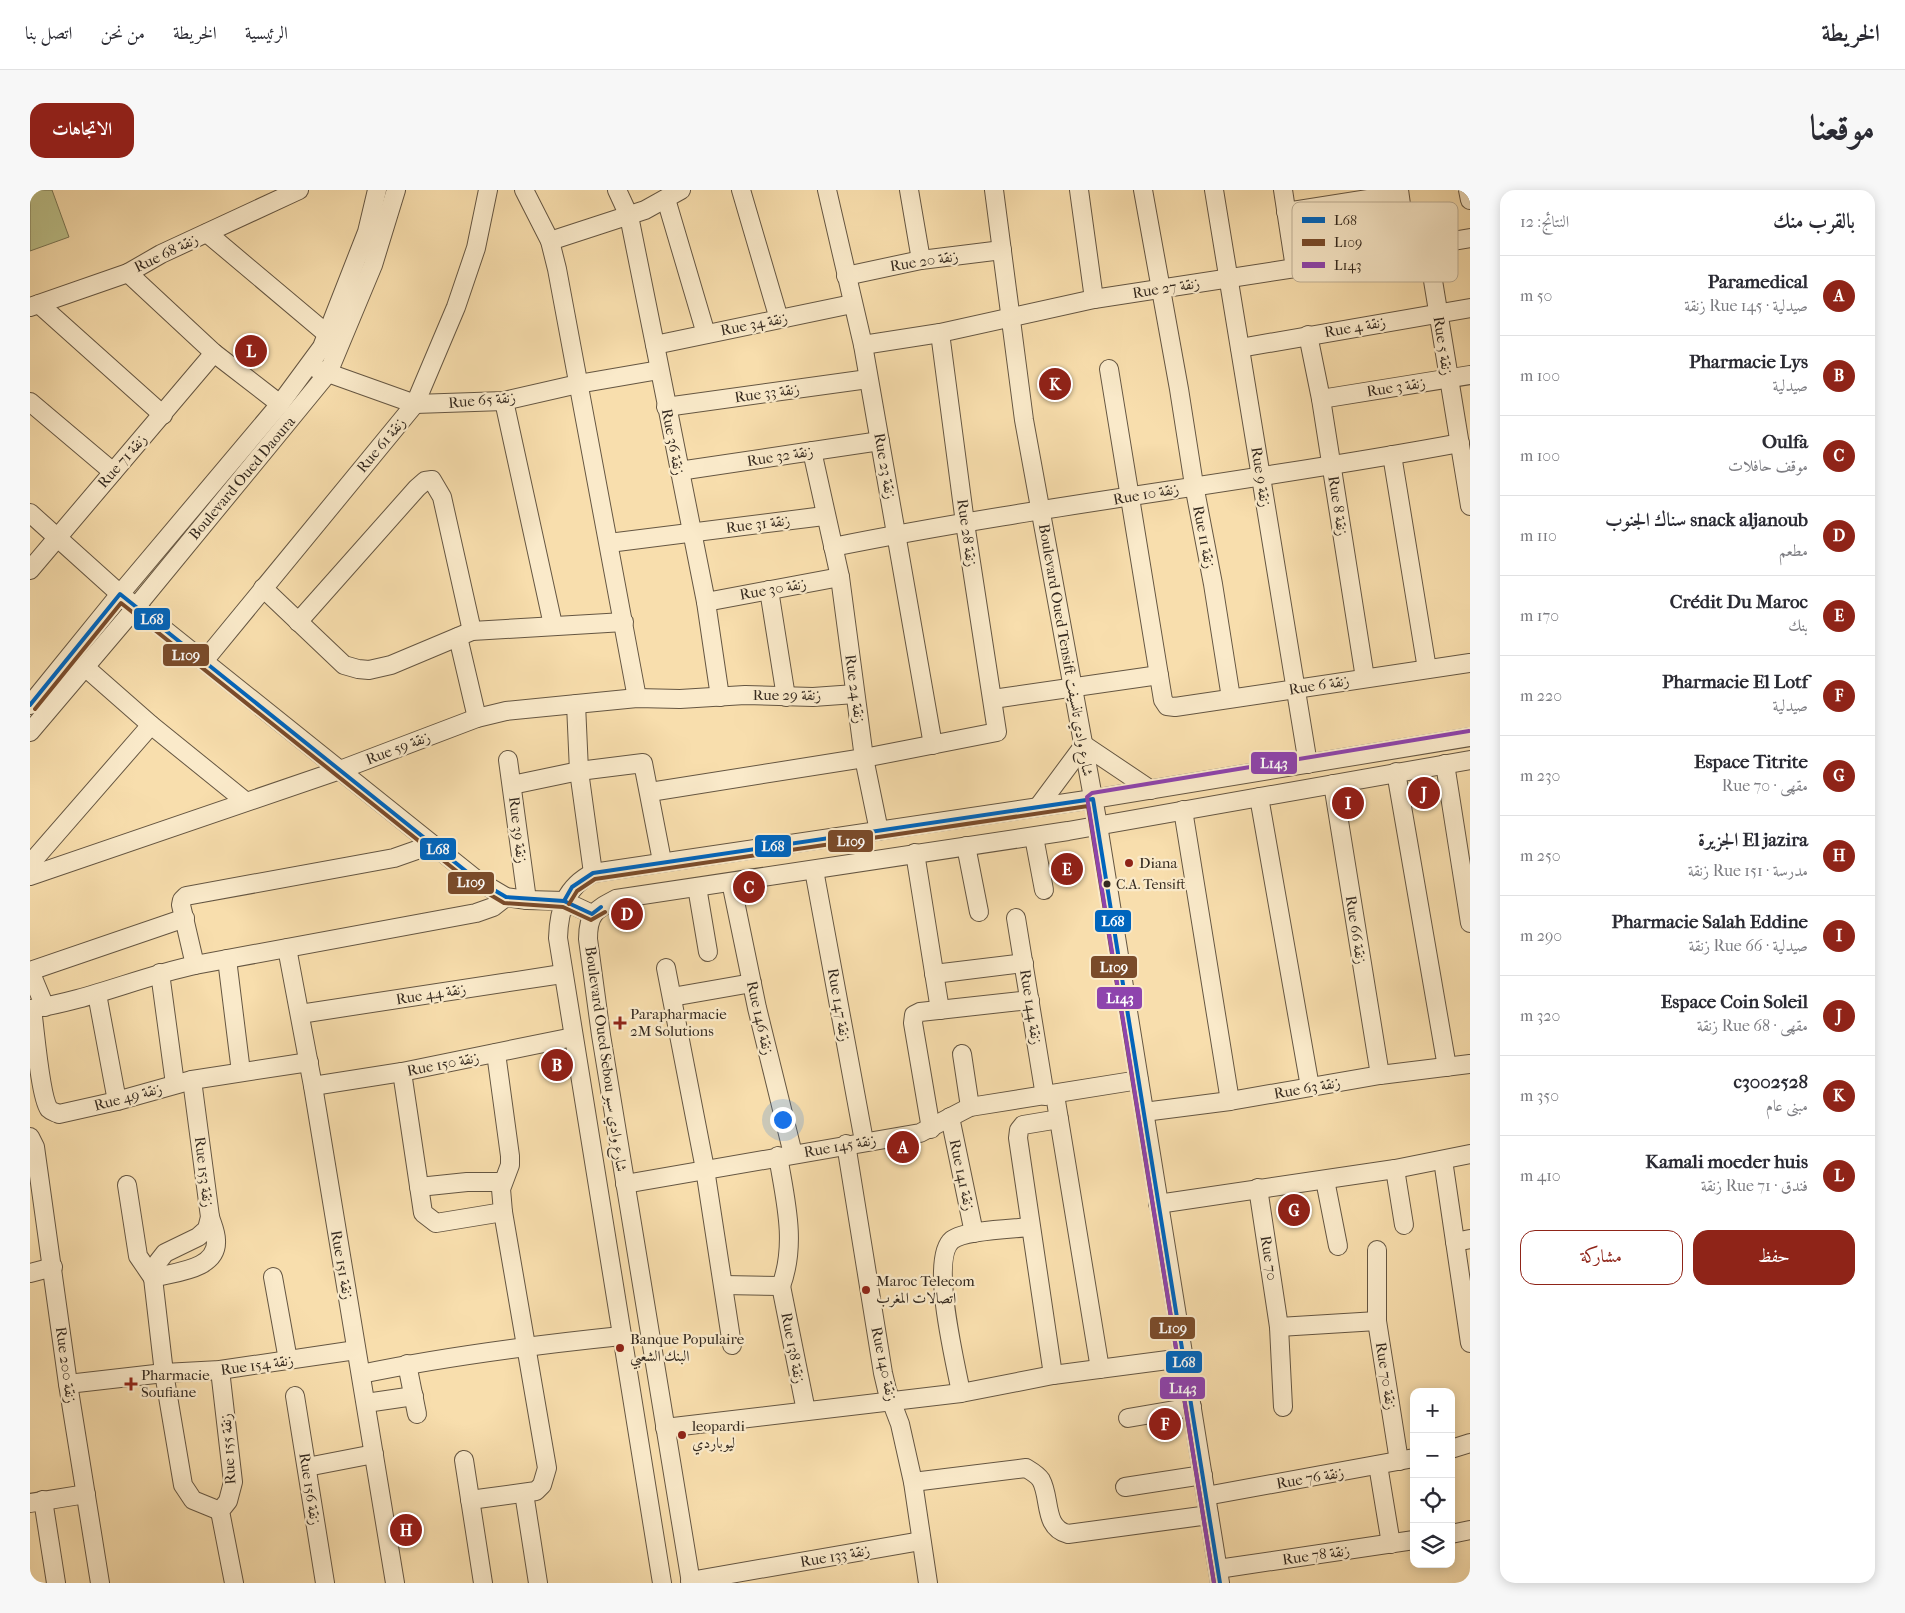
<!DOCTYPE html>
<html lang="ar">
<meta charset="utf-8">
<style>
:root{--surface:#fff;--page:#f7f7f7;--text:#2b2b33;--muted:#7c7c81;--line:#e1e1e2;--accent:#8f2418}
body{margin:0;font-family:"IM FELL French Canon",Amiri,serif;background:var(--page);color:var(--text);direction:rtl}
.controls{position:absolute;right:15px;bottom:15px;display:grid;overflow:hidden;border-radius:10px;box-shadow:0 2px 12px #0003}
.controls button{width:45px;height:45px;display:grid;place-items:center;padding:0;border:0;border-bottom:1px solid var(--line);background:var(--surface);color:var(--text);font:25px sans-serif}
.you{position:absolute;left:752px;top:929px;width:18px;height:18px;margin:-12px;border:4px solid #fff;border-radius:50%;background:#1a73e8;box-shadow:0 0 0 8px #1a73e833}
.badge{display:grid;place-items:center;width:32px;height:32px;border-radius:50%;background:var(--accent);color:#fff;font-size:16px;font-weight:700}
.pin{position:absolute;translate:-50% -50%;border:2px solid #fff;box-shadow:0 1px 5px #0006}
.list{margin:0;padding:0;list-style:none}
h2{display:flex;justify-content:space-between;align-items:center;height:65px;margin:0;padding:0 20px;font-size:21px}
h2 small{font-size:16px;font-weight:400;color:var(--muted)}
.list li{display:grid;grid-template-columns:32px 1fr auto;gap:15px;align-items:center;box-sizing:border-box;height:80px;padding:0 20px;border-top:1px solid var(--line)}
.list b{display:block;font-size:19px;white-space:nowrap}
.list p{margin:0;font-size:16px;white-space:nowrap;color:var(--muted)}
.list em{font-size:16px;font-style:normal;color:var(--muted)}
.actions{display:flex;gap:10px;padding:15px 20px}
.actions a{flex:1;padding:11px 0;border:1px solid var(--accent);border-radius:15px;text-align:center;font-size:18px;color:var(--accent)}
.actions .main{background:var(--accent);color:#fff}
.icon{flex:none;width:28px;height:28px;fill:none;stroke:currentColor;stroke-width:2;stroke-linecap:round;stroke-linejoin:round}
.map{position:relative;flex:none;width:1440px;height:1393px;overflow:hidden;direction:ltr;border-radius:15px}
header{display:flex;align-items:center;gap:30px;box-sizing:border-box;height:70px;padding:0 25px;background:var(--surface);border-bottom:1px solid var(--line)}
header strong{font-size:24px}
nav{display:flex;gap:28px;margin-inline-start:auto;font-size:18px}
.intro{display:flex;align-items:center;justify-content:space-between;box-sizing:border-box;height:120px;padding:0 30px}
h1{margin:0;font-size:35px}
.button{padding:12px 22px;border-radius:15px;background:var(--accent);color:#fff;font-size:18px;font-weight:700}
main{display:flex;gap:30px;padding:0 30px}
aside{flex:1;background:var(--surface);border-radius:15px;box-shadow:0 2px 12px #0003}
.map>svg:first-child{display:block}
</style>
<header>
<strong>الخريطة</strong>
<nav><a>الرئيسية</a><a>الخريطة</a><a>من نحن</a><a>اتصل بنا</a></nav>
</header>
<div class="intro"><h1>موقعنا</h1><a class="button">الاتجاهات</a></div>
<main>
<aside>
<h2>بالقرب منك<small>النتائج: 12</small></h2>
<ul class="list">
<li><span class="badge">A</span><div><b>Paramedical</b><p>صيدلية · Rue 145 زنقة</p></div><em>50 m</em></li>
<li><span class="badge">B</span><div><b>Pharmacie Lys</b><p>صيدلية</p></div><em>100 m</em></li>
<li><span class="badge">C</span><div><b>Oulfa</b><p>موقف حافلات</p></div><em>100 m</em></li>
<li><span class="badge">D</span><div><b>snack aljanoub سناك الجنوب</b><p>مطعم</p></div><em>110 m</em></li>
<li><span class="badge">E</span><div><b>Crédit Du Maroc</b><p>بنك</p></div><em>170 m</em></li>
<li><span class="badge">F</span><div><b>Pharmacie El Lotf</b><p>صيدلية</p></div><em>220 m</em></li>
<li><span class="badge">G</span><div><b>Espace Titrite</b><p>مقهى · Rue 70</p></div><em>230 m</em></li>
<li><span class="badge">H</span><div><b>El jazira الجزيرة</b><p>مدرسة · Rue 151 زنقة</p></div><em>250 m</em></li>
<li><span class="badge">I</span><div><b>Pharmacie Salah Eddine</b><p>صيدلية · Rue 66 زنقة</p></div><em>290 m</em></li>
<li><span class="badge">J</span><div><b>Espace Coin Soleil</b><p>مقهى · Rue 68 زنقة</p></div><em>320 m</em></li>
<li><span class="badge">K</span><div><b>c3002528</b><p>مبنى عام</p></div><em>350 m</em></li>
<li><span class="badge">L</span><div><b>Kamali moeder huis</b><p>فندق · Rue 71 زنقة</p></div><em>410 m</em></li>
</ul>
<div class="actions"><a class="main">حفظ</a><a>مشاركة</a></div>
</aside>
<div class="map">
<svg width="1440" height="1393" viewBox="0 0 1440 1393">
<rect width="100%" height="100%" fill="#f8dead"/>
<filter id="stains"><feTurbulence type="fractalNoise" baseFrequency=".004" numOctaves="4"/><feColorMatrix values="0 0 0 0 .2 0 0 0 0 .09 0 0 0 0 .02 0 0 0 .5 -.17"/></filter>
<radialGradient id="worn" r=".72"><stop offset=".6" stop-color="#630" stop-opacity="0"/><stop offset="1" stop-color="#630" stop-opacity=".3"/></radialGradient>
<path fill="#bcc18a" stroke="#787554" d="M0,0H22L39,47L0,61Z"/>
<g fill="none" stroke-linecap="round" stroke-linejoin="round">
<defs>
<g id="minor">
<path d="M494,0L520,51L527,79L607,508"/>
<path d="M587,0L599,26L625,155L676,412L690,507"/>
<path d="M711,0L749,129"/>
<path d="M797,0L833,155L903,555"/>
<path d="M879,0L891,70"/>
<path d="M964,0L994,230L1068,635L1190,1393"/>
<path d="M1049,0L1064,109"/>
<path d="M1113,0L1149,199L1164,295L1183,394L1201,508"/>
<path d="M1184,0L1278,574"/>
<path d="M1253,0L1265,78"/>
<path d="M1369,0L1377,58"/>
<path d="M1438,0L1440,10"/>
<path d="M636,9L676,144"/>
<path d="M1256,22L1369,4"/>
<path d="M177,43L297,144"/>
<path d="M520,51L615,20L651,0"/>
<path d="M1397,54L1440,316"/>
<path d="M98,83L184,163L250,214"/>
<path d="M816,86L891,70L972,60"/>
<path d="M9,114L133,225"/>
<path d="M0,117L98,83L131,64L269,0"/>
<path d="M1278,145L1291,209L1335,488"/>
<path d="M625,155L822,114"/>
<path d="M833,155L910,143L1064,109L1265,78L1440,48"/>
<path d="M1210,158L1440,118"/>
<path d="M287,179L385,214L474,211L548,194L629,180"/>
<path d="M1079,179L1133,510L1137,516L1145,517L1440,473"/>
<path d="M1291,209L1440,185"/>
<path d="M474,211L523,435"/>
<path d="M0,212L83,282"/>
<path d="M636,217L838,189"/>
<path d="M782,261L810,387L834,568L849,641"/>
<path d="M1362,265L1397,479"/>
<path d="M649,281L850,251"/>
<path d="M0,323L90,404L447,690L476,707L497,710L534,711L562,724"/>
<path d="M579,353L794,326"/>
<path d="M803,357C1011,315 1222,292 1430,253"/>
<path d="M0,380L184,163"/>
<path d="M233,398L314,475L328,479L339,480L361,475L442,441L594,432"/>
<path d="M739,400L756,507"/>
<path d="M676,412L810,387"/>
<path d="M268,432L387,298L395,291L402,290L412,307L442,441"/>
<path d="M428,447L447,528"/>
<path d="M174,471L385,214L426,117L446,58L458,0"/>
<path d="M55,477L121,535L215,611"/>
<path d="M963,509L1129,485"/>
<path d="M546,514L549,581L563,683"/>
<path d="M0,515L90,404L250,214L292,157L337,42L347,0"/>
<path d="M0,542L106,417L298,183L343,75L366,0"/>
<path d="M478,570L497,710"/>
<path d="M1415,574L1440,733"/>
<path d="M1366,582L1417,877"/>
<path d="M1303,594L1350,885"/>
<path d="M482,595L549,581L613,573L632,671"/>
<path d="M620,602L834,568L967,542L935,333L910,143"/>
<path d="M1229,607L1280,897"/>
<path d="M1008,617L1054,555L1121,600"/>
<path d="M1153,620L1200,911"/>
<path d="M1004,647L1014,700"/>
<path d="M936,656L949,722"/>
<path d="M885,663L910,820"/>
<path d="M0,674L121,535"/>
<path d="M784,680L834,951"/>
<path d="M0,686L310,580L447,528L476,521L607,508L650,509L715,505L783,507L825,504"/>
<path d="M701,692L727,818L763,964"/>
<path d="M667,697L678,762"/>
<path d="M986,728L1015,906"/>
<path d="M257,758L283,896L365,1393"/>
<path d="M197,769L211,882"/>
<path d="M165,775L151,715L152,710L156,706L364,668L401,655"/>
<path d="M636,778L675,979L702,1155"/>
<path d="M0,781L155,728"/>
<path d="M0,781L15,817"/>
<path d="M130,783L145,894"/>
<path d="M904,784L994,773"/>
<path d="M67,804L87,911"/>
<path d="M642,807L722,793"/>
<path d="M0,819C57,811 109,787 165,775L446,723L463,717L476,707"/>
<path d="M2,819C5,839 10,906 19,919C22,922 25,922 29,924L87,911L162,890L279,872"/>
<path d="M270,824L532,784"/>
<path d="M932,864L940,917"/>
<path d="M372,882L393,1023L406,1033L473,1022"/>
<path d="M162,890L180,1027L177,1039L168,1047L135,1063L128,1072L123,1088L134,1183L153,1295L163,1310L190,1321"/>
<path d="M283,896L372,882L543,847"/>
<path d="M1025,905L1070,1179"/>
<path d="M1114,922L1200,911L1350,885L1440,874"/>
<path d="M920,927L944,1043"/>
<path d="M901,939L883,833L884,825L890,822L1000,810"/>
<path d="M0,947L5,957L38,1194L70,1393"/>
<path d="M816,954L853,1183L857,1200L870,1234L883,1292L898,1393"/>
<path d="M748,966C755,1009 767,1053 751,1096"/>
<path d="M1413,970L1440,1153"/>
<path d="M1365,979L1374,1035"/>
<path d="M1295,990L1308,1056"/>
<path d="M595,994L890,943L940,917L1109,890"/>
<path d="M97,995L108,1066L123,1088"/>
<path d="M389,997L437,992H473"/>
<path d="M1228,998L1249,1137L1253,1217"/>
<path d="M1128,1014L1365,979L1440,964"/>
<path d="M1425,1052L1440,1049"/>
<path d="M1347,1060V1131L1369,1271"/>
<path d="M0,1083L23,1077"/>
<path d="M243,1087L258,1170"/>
<path d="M123,1088C144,1082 188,1080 186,1050C186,1042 182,1034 180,1027"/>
<path d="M694,1095L751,1096"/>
<path d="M751,1096L776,1221"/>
<path d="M1249,1137L1347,1131"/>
<path d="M377,1174L387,1224"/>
<path d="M190,1180L203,1292L198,1311L190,1321L204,1393"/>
<path d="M331,1184C417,1166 504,1155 591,1146"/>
<path d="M1023,1185L988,948L989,940L993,935L1029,929"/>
<path d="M38,1194L134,1183L190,1180L326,1160"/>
<path d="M931,1203C926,1174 899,1069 922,1050C935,1040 982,1039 1000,1037"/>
<path d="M265,1206L295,1393"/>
<path d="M336,1213L384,1206"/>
<path d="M1098,1228L1162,1217"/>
<path d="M635,1238L931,1203L1023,1185L1153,1168"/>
<path d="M1421,1259L1440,1253"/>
<path d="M434,1270L453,1393"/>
<path d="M1348,1275L1361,1354"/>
<path d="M277,1277L344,1264"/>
<path d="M883,1292L996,1278C1001,1281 1008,1285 1011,1290C1021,1308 1013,1338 1038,1344L1179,1325"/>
<path d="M1095,1297L1173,1285"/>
<path d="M494,1303L508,1393"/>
<path d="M1176,1306L1384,1268"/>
<path d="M13,1310L26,1393"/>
<path d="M440,1310L506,1301L512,1295L517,1278L473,1022L471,999L480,975V966L466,863"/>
<path d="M0,1313L56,1304"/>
<path d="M1421,1344L1440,1340"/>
<path d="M1188,1379L1384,1350"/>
<path d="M660,1391L891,1351"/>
<path d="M632,1393L528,748C529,718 536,697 563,683L1063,609L1440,547"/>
<path d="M661,1393L571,845L558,749C558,724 565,720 586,709L1038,641L1440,570"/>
</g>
</defs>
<use href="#minor" stroke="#655642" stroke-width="20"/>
<use href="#minor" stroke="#faeaca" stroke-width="18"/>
<defs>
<g id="bus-1">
<path d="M0,515L90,404L447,690L476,707L534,711L562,724L571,717"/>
<path d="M534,711L542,697L563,683L1063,609L1190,1393"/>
</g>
<g id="bus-2">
<path d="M5,519L91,413L444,695L474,713L533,717L561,730L575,722"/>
<path d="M539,714L547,701L565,689L1058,616L1184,1393"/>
</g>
<path id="bus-3" d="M1184,1393L1057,607L1062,603L1439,541"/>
</defs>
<use href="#bus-1" stroke="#faeaca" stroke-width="8"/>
<use href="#bus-2" stroke="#faeaca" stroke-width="8"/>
<use href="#bus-3" stroke="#faeaca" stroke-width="8"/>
<use href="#bus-1" stroke="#0065bd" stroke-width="4"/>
<use href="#bus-2" stroke="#7a4b2a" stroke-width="4"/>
<use href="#bus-3" stroke="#8e44ad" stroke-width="4"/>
</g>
<g fill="#8f2418" stroke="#faeaca" stroke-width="2">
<circle cx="1099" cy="673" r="5"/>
<path d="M587.5 825.5h5v5h5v5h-5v5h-5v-5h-5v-5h5z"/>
<circle cx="836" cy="1100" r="5"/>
<circle cx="590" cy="1158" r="5"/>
<path d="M98.5 1186.5h5v5h5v5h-5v5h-5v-5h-5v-5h5z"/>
<circle cx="652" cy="1245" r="5"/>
</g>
<circle fill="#34291f" stroke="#faeaca" stroke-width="2" cx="1077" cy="694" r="4.5"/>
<g text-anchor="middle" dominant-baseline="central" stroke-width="4.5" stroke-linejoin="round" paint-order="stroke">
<g font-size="14" fill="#34291f" stroke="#faeaca" text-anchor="start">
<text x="1086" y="694">C.A. Tensift</text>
</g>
<g font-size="15" fill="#34291f" stroke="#faeaca">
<text transform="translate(136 63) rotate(-26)">Rue 68 زنقة</text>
<text transform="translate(894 71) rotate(-9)">Rue 20 زنقة</text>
<text transform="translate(1136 98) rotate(-9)">Rue 27 زنقة</text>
<text transform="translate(724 134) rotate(-11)">Rue 34 زنقة</text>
<text transform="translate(1325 137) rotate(-10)">Rue 4 زنقة</text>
<text transform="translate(1413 156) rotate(81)">Rue 5 زنقة</text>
<text transform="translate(1366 197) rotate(-9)">Rue 3 زنقة</text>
<text transform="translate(737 203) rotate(-8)">Rue 33 زنقة</text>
<text transform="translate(452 210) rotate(-5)">Rue 65 زنقة</text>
<text transform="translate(643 252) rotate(79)">Rue 36 زنقة</text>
<text transform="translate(351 255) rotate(-50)">Rue 61 زنقة</text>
<text transform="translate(750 266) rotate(-9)">Rue 32 زنقة</text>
<text transform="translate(92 271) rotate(-49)">Rue 71 زنقة</text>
<text transform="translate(855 276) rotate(80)">Rue 23 زنقة</text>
<text transform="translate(1231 287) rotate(81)">Rue 9 زنقة</text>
<text transform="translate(212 288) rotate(-50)">Boulevard Oued Daoura</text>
<text transform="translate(1116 304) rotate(-10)">Rue 10 زنقة</text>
<text transform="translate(1308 316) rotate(81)">Rue 8 زنقة</text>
<text transform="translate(728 334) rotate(-7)">Rue 31 زنقة</text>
<text transform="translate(937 343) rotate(82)">Rue 28 زنقة</text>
<text transform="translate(1174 347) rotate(79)">Rue 11 زنقة</text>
<text transform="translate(743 399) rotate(-10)">Rue 30 زنقة</text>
<text transform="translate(1036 460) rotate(80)">Boulevard Oued Tensift شارع وادي تانسيفت</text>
<text transform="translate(1289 495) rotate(-9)">Rue 6 زنقة</text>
<text transform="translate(825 499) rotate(82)">Rue 24 زنقة</text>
<text x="757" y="505">Rue 29 زنقة</text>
<text transform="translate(368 558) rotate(-21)">Rue 59 زنقة</text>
<text transform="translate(488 640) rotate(83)">Rue 39 زنقة</text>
<text transform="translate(1326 740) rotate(81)">Rue 66 زنقة</text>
<text transform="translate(401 804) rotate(-9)">Rue 44 زنقة</text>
<text transform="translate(809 815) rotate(80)">Rue 147 زنقة</text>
<text transform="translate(1001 817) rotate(81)">Rue 144 زنقة</text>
<text transform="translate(730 828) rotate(77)">Rue 146 زنقة</text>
<text transform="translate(576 869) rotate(82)">Boulevard Oued Sebou شارع وادي سبو</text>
<text transform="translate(413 874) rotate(-11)">Rue 150 زنقة</text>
<text transform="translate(1277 898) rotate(-10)">Rue 63 زنقة</text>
<text transform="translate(98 907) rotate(-15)">Rue 49 زنقة</text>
<text transform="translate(810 956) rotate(-10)">Rue 145 زنقة</text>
<text transform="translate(174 982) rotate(83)">Rue 153 زنقة</text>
<text transform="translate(932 985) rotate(78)">Rue 141 زنقة</text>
<text transform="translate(1239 1068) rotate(81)">Rue 70</text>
<text transform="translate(312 1075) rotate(80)">Rue 151 زنقة</text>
<text transform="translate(763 1158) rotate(79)">Rue 138 زنقة</text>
<text transform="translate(854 1174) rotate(78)">Rue 140 زنقة</text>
<text transform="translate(36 1175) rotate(82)">Rue 200 زنقة</text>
<text transform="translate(227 1175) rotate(-8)">Rue 154 زنقة</text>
<text transform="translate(1356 1186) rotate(81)">Rue 70 زنقة</text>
<text transform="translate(198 1259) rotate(-94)">Rue 155 زنقة</text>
<text transform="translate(1280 1288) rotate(-10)">Rue 76 زنقة</text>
<text transform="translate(280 1299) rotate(81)">Rue 156 زنقة</text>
<text transform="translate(1286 1365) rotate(-8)">Rue 78 زنقة</text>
<text transform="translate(805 1366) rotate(-10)">Rue 133 زنقة</text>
</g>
<g font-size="15" fill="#34291f" stroke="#faeaca" text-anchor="start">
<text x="1109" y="673">Diana</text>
<text x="600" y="824">Parapharmacie<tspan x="600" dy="17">2M Solutions</tspan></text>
<text x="846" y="1091">Maroc Telecom<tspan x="846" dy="17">اتصالات المغرب</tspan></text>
<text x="600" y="1149">Banque Populaire<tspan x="600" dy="17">البنك الشعبي</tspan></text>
<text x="111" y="1185">Pharmacie<tspan x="111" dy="17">Soufiane</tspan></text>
<text x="662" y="1236">leopardi<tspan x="662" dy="17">ليوباردي</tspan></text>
</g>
</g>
<rect x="1262" y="12" width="166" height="80" rx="8" fill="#faeaca" stroke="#bfb097" stroke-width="1"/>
<rect x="1272" y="27" width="23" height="6" fill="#0065bd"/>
<rect x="1272" y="49" width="23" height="7" fill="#7a4b2a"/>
<rect x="1272" y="72" width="23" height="6" fill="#8e44ad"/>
<g font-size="14" fill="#34291f">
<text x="1304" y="35">L68</text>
<text x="1304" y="57">L109</text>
<text x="1304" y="80">L143</text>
</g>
<g stroke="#faeaca" stroke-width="2">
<rect x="103" y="417" width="38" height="24" rx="5" fill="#0065bd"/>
<rect x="132" y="453" width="48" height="24" rx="5" fill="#7a4b2a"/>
<rect x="1220" y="561" width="48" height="24" rx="5" fill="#8e44ad"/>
<rect x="797" y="639" width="47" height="24" rx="5" fill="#7a4b2a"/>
<rect x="724" y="644" width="38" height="24" rx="5" fill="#0065bd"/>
<rect x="389" y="647" width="38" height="24" rx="5" fill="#0065bd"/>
<rect x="417" y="681" width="48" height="24" rx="5" fill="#7a4b2a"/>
<rect x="1064" y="719" width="38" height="24" rx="5" fill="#0065bd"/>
<rect x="1060" y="765" width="48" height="24" rx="5" fill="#7a4b2a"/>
<rect x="1066" y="796" width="47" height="24" rx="5" fill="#8e44ad"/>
<rect x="1119" y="1126" width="47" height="24" rx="5" fill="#7a4b2a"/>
<rect x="1135" y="1160" width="38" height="24" rx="5" fill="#0065bd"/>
<rect x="1129" y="1186" width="47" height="24" rx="5" fill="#8e44ad"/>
</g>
<g font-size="14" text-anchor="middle" font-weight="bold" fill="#fff">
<text x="122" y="434">L68</text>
<text x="156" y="470">L109</text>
<text x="1244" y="578">L143</text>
<text x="821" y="656">L109</text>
<text x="743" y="661">L68</text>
<text x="408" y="664">L68</text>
<text x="441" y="697">L109</text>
<text x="1083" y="736">L68</text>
<text x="1084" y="782">L109</text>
<text x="1090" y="813">L143</text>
<text x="1143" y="1143">L109</text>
<text x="1154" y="1177">L68</text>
<text x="1153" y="1203">L143</text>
</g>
<rect width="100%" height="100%" filter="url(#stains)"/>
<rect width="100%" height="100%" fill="url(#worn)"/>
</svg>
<div class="controls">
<button>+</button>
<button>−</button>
<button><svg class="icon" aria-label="locate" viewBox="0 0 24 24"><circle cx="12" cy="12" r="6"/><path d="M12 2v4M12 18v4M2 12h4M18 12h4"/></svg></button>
<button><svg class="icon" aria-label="layers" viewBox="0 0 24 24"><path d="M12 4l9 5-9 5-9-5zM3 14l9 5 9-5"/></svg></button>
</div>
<div class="you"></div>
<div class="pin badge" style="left:873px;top:957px">A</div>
<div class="pin badge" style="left:527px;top:875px">B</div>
<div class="pin badge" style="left:719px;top:697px">C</div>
<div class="pin badge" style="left:597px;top:724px">D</div>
<div class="pin badge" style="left:1037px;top:679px">E</div>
<div class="pin badge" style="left:1135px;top:1234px">F</div>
<div class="pin badge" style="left:1264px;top:1020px">G</div>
<div class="pin badge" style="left:376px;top:1340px">H</div>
<div class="pin badge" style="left:1318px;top:613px">I</div>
<div class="pin badge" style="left:1394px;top:603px">J</div>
<div class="pin badge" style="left:1025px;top:194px">K</div>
<div class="pin badge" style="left:221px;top:161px">L</div>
</div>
</main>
